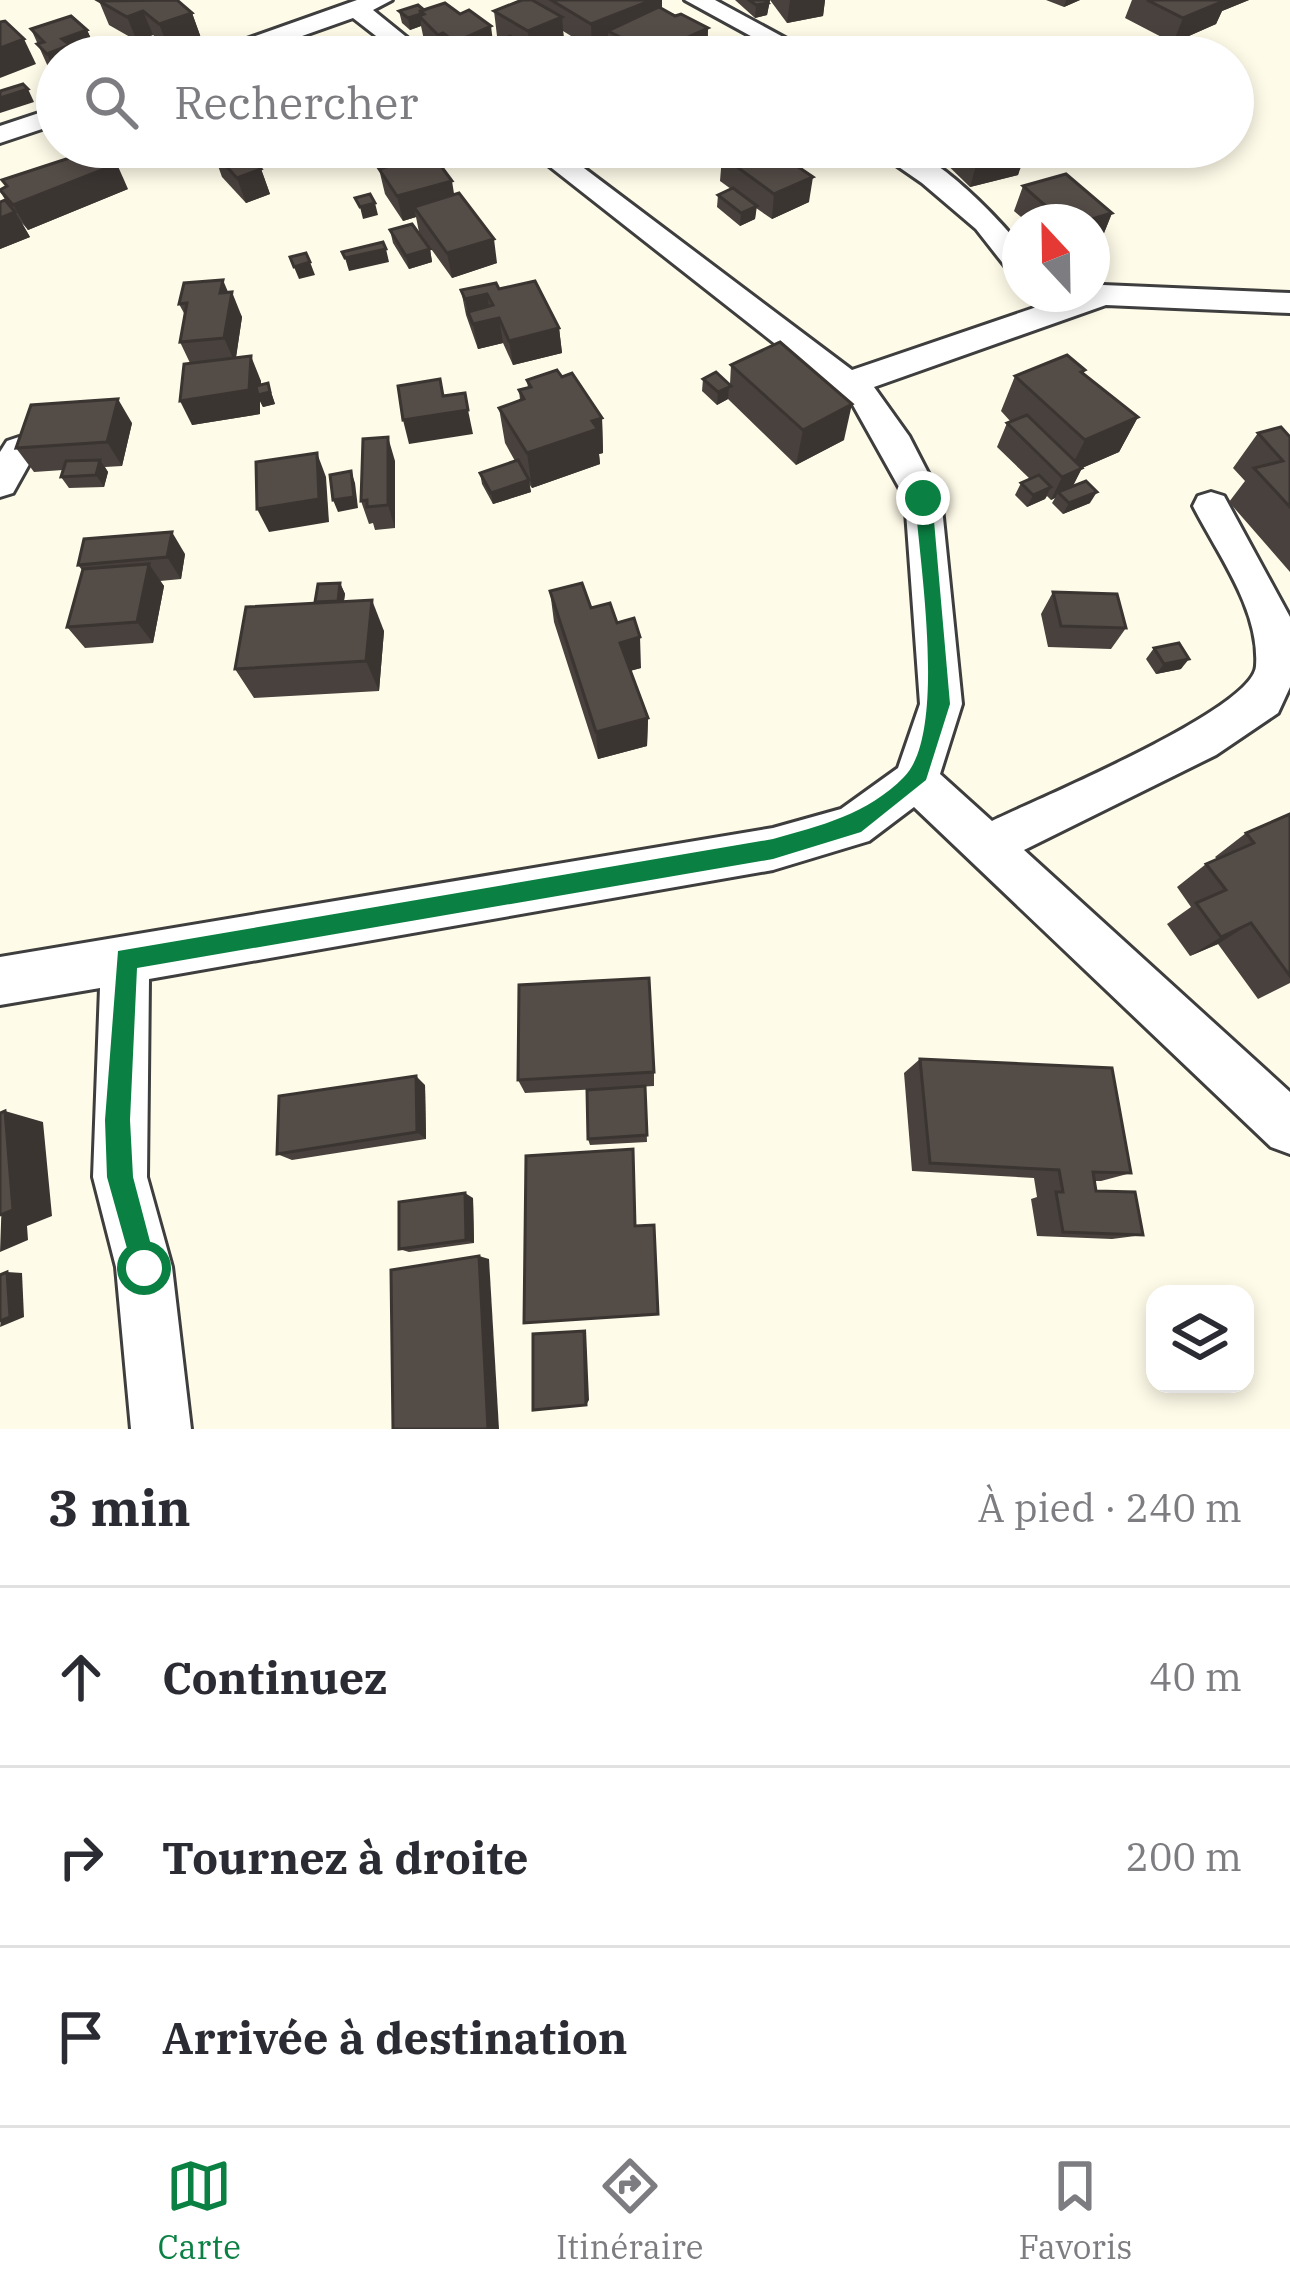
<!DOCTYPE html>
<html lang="fr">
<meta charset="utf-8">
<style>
:root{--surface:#fff;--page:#f2f2f3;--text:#2b2b33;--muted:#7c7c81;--line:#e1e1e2;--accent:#0b8043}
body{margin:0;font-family:"IBM Plex Serif",serif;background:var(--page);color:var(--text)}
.controls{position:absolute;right:36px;bottom:36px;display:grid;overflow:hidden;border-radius:24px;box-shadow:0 6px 18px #0003}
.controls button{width:108px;height:108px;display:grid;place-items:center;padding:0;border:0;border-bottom:3px solid var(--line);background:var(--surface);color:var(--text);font:60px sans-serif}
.compass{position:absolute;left:1002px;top:204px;width:108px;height:108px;border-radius:50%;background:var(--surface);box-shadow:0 6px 18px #0003;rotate:338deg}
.stop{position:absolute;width:36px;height:36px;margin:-27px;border:9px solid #0b8043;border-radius:50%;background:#fff}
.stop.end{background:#0b8043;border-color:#fff;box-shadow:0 3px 12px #0008}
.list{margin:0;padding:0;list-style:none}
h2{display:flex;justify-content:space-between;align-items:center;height:156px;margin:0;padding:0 48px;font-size:51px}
h2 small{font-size:39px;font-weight:400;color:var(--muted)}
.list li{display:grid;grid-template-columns:78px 1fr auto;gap:36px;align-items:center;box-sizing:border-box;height:180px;padding:0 48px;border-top:3px solid var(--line)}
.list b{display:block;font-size:45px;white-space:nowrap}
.list em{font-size:39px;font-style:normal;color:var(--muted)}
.icon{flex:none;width:66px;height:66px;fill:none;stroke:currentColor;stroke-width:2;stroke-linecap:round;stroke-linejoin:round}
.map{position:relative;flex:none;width:1290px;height:1429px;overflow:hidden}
.search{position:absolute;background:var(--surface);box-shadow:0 6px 18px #0003;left:36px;right:36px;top:36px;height:132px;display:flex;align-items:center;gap:30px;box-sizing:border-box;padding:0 42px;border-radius:66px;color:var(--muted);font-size:45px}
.sheet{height:696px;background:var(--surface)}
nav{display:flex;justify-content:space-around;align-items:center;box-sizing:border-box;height:168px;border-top:3px solid var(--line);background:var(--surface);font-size:33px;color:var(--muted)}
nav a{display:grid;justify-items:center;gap:6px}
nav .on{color:var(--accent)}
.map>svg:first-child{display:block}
</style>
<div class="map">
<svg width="1290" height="1429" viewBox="0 0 1290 1429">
<rect width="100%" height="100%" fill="#fffbe9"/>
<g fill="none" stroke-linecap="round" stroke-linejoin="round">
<defs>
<g id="street">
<path d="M357,0H392L373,10L431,57H403L353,18L243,57H207L210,52Z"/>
<path d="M685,0H715L820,57H789Z"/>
<path d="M57,107V124L0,143V126Z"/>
<path d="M525,147H556L852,370L1075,294H1092V288L1103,285L1290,293V313L1106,305L874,387L909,436L941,498L962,704L940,774L992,821C1037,799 1253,710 1256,666C1260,610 1218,555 1193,506L1198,496L1211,492L1224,496L1290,617V687L1278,713L1216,755L1024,850L1290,1092V1154L1271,1147L914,807L869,841L773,870L149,979L147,1177L172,1267L191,1429H131L116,1267L93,1177L100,988L0,1005V957L773,828L841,809L898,768L920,704L905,498L853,405Z"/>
<path d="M870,147C879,147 891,145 900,147C937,154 996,216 1020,245V273L1009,271L976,229L922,183Z"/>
<path d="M19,437L31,441L37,450L13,493L0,497V452L7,441Z"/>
</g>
</defs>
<use href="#street" stroke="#3e3e3e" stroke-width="6"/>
<use href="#street" fill="#fff" fill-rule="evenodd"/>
</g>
<g fill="#48413d">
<path d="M522,0L535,2V0H662V9L708,28L707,53L705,54L710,57H611L609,56L608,42L592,49L563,31L564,41L535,53L540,57H484V55L480,57H439L424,40L421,26L410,30L402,23L399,11L424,10L493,43L503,39L497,36L494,11Z"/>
<path d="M735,0H770L767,15L755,18Z"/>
<path d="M770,0H825L823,16L787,23Z"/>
<path d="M1046,0H1080L1064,7Z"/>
<path d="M1132,0H1249L1222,11L1216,24L1173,43L1125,18Z"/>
<path d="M99,1L192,13L201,38L169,49L153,35L137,41L109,25Z"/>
<path d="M31,29L87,30L98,54L91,57H57V77L49,69Z"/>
<path d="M612,147H642V152L624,159L612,150Z"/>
<path d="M933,147H1024L1018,175L970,187L932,150Z"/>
<path d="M213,152L261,169L270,194L246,203L222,177Z"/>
<path d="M722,156L809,202L772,219L756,208L755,219L740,226L717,207L718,195L731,189L720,181Z"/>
<path d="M379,169L454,195L497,263L452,278L419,232L416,217L403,221L385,194Z"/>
<path d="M1066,174L1112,213L1102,238L1092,241V222H1027L1014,211L1023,186Z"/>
<path d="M2,180L128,189L28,230L22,223L30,237L0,249V202L7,203L0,191L6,187Z"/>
<path d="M390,230L430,249L432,262L409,269L393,243Z"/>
<path d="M499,289L559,328L562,353L513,365L503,343L478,349L466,315L461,290Z"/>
<path d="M228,293L242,317L236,358L261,381V385L268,383L275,404L263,407L260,401V414L192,425L190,363L180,342L185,315L179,304Z"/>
<path d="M731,365L844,440L796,465L728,399L717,405L702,391L703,379L730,384Z"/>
<path d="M1085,370L1083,374L1138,417L1119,452L1082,468L1073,486L1090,503L1063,514L1052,503L1055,498L1051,500L1047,496L1045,499L1027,507L1015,495L1021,483L1030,479L997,447L1007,423L1011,422L1001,411L1015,376Z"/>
<path d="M562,377L602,418L603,453L599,454L600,464L532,488L529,484L531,492L493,504L482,484L480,473L515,461L505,443L499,408L520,400L519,390L528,388L527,380Z"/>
<path d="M132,423L122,466L105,467L108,472L104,487L69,488L61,477L63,470L34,472L16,448Z"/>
<path d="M1258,433L1290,437V572L1229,502L1245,481L1233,468Z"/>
<path d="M395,461V528L375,530L373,523L369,524L361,501Z"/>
<path d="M185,554L181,579L160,581L164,586L153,643L85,648L67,627L82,570L78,565Z"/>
<path d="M340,583L345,594L344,601L384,631L379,691L254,698L235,669Z"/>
<path d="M550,591L591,608L617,623L641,668L630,671L648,718L647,746L598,759L554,622Z"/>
<path d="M1053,592L1126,628L1111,649L1048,647L1041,614Z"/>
<path d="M1154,648L1181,669L1156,674L1146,659Z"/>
<path d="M1290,814V983L1258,999L1218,944L1190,956L1167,924L1191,907L1177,887L1206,864L1217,859L1215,857L1246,833Z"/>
<path d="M920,1059L1131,1173L1101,1181H1095L1096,1191L1143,1235L1112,1239L1037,1236L1031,1199L1037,1197L1034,1178L912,1171L904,1073Z"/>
<path d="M654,1072V1086L525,1093L518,1080Z"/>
<path d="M425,1085L426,1139L292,1160L277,1154Z"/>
<path d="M645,1086L647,1142L590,1145L588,1139Z"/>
<path d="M473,1198L474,1243L409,1252L399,1249Z"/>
</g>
<g fill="#3b3532">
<path d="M652,0H662V20L608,31V42L592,49L591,24Z"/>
<path d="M761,0H770L767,15L755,18L756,5Z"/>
<path d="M790,0H825L823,16L787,23Z"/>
<path d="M1066,0H1080L1064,7Z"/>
<path d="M1227,0H1249L1222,11Z"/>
<path d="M1227,0L1216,24L1173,43L1183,18Z"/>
<path d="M143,11L153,35L137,41L127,17Z"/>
<path d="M192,13L201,38L169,49L159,24Z"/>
<path d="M421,14V26L410,30L408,18Z"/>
<path d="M562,17L564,41L530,56L528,31Z"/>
<path d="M491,26L494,50L483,48L484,55L480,57H458L455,42Z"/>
<path d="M708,28L707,53L698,57H668V46Z"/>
<path d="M87,30L98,54L91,57H57V75L47,54L62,39Z"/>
<path d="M443,33L447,57H441L438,35Z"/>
<path d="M24,39L36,64L0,78V48Z"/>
<path d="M658,40L659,57H650L652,43Z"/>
<path d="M28,89L34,102L0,113V98Z"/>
<path d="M623,147H642V152L624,159Z"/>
<path d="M905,147H933L903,152Z"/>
<path d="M1027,150L1018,175L970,187L977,162Z"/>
<path d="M117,164L128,189L28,230L13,205Z"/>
<path d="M261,169L270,194L246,203L237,178Z"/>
<path d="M813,177L809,202L772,219L774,194Z"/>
<path d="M452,181L456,206L414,207L416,217L403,221L397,196Z"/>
<path d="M375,203L378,215L363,219L360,207Z"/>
<path d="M757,206L755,219L740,226L741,213Z"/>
<path d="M15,212L30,237L0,249V218Z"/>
<path d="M1112,213L1102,238L1092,241V222H1082Z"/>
<path d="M494,239L497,263L452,278L447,253Z"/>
<path d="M386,249L389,262L349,271L345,258Z"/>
<path d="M430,249L432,262L409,269L406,256Z"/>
<path d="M310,262L315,275L299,279L294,267Z"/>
<path d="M223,280L231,299L232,292L242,317L235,363L224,338L220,293Z"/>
<path d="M487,294L491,318L468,312L470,324L465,299Z"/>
<path d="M499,318L503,343L478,349L473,324Z"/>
<path d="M559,328L562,353L513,365L509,341Z"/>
<path d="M251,356L261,381V394L268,383L275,404L263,407L260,401V414L192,425L180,401Z"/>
<path d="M729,387L728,399L717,405L718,392Z"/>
<path d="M118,399L132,423L122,466L107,442Z"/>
<path d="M852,404L844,440L796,465L803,430Z"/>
<path d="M468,410L473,434L409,444L403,420Z"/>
<path d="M1138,417L1119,452L1082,468L1070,491L1058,492L1055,498L1051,500L1062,477L1067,475L1085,440Z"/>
<path d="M602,418L603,453L599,454L600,464L532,488L527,453Z"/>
<path d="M388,437L395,461V528L388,505Z"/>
<path d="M317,453L326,477L329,522L269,532L257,509Z"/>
<path d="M100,460L108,472L104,487L96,475Z"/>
<path d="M351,471L355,483L358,508L338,512L333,500Z"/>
<path d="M529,480L531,492L493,504L491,493Z"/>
<path d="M1051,487L1045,499L1027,507L1033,495Z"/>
<path d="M1097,492L1090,503L1063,514L1069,503Z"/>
<path d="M172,532L185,554L181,579L167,557Z"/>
<path d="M149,564L164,586L153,643L137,622Z"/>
<path d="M340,583L345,594L342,612L338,601Z"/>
<path d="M372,600L384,631L379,691L366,661Z"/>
<path d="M640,637L641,668L621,673L620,643Z"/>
<path d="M1189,659L1181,669L1156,674L1164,664Z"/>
<path d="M648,718L647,746L598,759L596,732Z"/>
<path d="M1251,923L1218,944L1190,956L1221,937Z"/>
<path d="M416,1076L425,1085L426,1139L417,1132Z"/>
<path d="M5,1111L43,1122L52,1216L27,1226L28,1240L0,1252Z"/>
<path d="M465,1193L473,1198L474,1243L466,1240Z"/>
<path d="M479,1256L489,1259L499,1429H488Z"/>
<path d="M7,1272L22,1273L24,1317L0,1327Z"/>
<path d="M586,1329L589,1400L586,1405L584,1331Z"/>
</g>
<g fill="#544c47" stroke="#3b3532" stroke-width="3">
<path d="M177,0L192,13L159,24L143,11L127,17L99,1Z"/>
<path d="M522,0H532L562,17L528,31L494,11Z"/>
<path d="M551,0H652L591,24Z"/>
<path d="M749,0H765L768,3L756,5Z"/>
<path d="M1147,0H1226L1183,18Z"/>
<path d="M445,3L460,14L469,10L491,26L455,42L443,33L438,35L419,16L424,14L420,11Z"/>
<path d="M418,5L424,10L420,11L421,14L408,18L399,11Z"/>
<path d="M659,7L675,16L681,14L708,28L668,46L658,40L652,43L660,48L650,52L608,31Z"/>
<path d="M71,16L87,30L62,39L70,45L47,54L37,44L44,42L31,29Z"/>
<path d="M5,21L24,39L0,48V22Z"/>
<path d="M510,36L540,57H512L492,43Z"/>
<path d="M493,45L494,54L483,48Z"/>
<path d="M803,46L815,57H795L788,50Z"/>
<path d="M23,84L28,89L0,98V91Z"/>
<path d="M228,147H239L261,169L237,178L213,152Z"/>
<path d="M742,147H769L813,177L774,194L722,156Z"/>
<path d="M961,147H1024L1027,150L977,162Z"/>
<path d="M100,148L117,164L13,205L0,190L7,186L2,180Z"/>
<path d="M432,154L452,181L397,196L379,169Z"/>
<path d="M1066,174L1112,213L1082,222H1064L1023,186Z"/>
<path d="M733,188L757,206L741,213L718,195Z"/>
<path d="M459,193L494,239L447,253L414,207Z"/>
<path d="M370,194L375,203L360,207L355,198Z"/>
<path d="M5,200L15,212L0,218V202Z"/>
<path d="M412,224L430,249L406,256L390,230Z"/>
<path d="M383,242L386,249L345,258L342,252Z"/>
<path d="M306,253L310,262L294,267L290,257Z"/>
<path d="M223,280L220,293L232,292L224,338L180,342L187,303L179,304L184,283Z"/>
<path d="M535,281L559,328L509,341L499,318L473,324L468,312L493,305L487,294L465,299L461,290L496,283L499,289Z"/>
<path d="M780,342L852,404L803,430L731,365Z"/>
<path d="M1067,355L1085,370L1081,372L1138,417L1085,440L1015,376Z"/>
<path d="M251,356L249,390L180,401L184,364Z"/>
<path d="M557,370L562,377L572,373L602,418L592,421L598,429L527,453L499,408L524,399L519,390L531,387L527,380Z"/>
<path d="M716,372L731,386L718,392L703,379Z"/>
<path d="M440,379L443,396L465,393L468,410L403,420L398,386Z"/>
<path d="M268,383L270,392L258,395L256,386Z"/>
<path d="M118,399L107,442L16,448L31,405Z"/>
<path d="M1027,415L1082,468L1062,477L1007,423Z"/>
<path d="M1281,427L1290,437V507L1254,468L1283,461L1258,433Z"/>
<path d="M388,437V505L367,507V500L361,501L363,439Z"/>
<path d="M317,453L319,499L257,509L256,462Z"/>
<path d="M100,460L96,475L61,477L66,461Z"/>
<path d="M518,460L529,480L491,493L480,473Z"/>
<path d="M351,471L354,497L333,500L330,475Z"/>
<path d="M1039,475L1051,487L1033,495L1021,483Z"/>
<path d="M1086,481L1097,492L1069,503L1058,492Z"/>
<path d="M172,532L167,557L78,565L84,539Z"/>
<path d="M149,564L137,622L67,627L83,569Z"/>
<path d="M340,583L338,601L315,602L318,584Z"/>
<path d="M582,583L591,608L610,603L617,623L634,618L640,637L620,643L648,718L596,732L550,591Z"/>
<path d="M1053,592L1117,594L1126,628L1061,626Z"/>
<path d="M372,600L366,661L235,669L246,607Z"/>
<path d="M1179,643L1189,659L1164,664L1154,648Z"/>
<path d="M1290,814V976L1251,923L1221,937L1196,903L1226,890L1206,864L1254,843L1246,833Z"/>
<path d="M649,978L654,1072L518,1080L519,985Z"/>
<path d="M920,1059L1112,1068L1131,1173L1093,1172L1096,1191L1135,1192L1143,1235L1063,1232L1056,1192H1063L1059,1170L930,1163Z"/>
<path d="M416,1076L417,1132L277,1154L279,1096Z"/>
<path d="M645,1086L647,1135L588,1139L587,1090Z"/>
<path d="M5,1111L13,1210L0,1215V1113Z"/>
<path d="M633,1149L635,1226L654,1225L658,1314L524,1323L526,1156Z"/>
<path d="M465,1193L466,1240L399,1249V1202Z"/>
<path d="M479,1256L488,1429H393L391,1270Z"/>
<path d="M7,1272L10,1317L0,1321V1275Z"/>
<path d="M584,1331L586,1405L533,1410V1334Z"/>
</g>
<path fill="#0b8043" d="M923,492L932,498L950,704L926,780L861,832L773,859L137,968L130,1120L133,1177L157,1268L153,1277L144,1281L135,1277L107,1177L105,1120L118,951L773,839C820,826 868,814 904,777C948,733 919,560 915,498Z"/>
</svg>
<div class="controls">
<button><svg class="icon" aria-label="layers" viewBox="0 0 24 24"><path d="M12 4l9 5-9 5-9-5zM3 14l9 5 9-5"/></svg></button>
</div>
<svg class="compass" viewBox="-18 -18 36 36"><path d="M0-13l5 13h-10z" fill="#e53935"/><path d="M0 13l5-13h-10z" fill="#7c7c81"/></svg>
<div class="stop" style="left:144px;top:1268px"></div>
<div class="stop end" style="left:923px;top:498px"></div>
<div class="search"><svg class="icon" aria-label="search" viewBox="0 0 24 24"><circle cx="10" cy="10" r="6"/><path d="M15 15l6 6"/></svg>Rechercher</div>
</div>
<section class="sheet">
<h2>3 min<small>À pied · 240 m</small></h2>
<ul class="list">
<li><svg class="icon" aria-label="ahead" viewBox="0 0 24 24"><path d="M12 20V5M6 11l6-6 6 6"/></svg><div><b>Continuez</b></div><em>40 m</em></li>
<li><svg class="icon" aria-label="right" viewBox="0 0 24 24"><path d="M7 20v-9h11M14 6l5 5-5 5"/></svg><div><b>Tournez à droite</b></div><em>200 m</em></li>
<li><svg class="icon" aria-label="arrive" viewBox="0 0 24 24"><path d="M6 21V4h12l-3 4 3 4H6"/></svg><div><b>Arrivée à destination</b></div></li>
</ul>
</section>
<nav>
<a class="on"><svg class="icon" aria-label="map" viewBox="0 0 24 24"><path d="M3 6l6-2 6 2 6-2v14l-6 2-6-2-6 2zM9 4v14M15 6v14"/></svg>Carte</a>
<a><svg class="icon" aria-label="directions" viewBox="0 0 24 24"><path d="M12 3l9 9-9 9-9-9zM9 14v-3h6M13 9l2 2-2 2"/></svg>Itinéraire</a>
<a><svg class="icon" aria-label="saved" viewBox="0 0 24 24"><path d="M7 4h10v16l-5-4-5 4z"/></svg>Favoris</a>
</nav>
